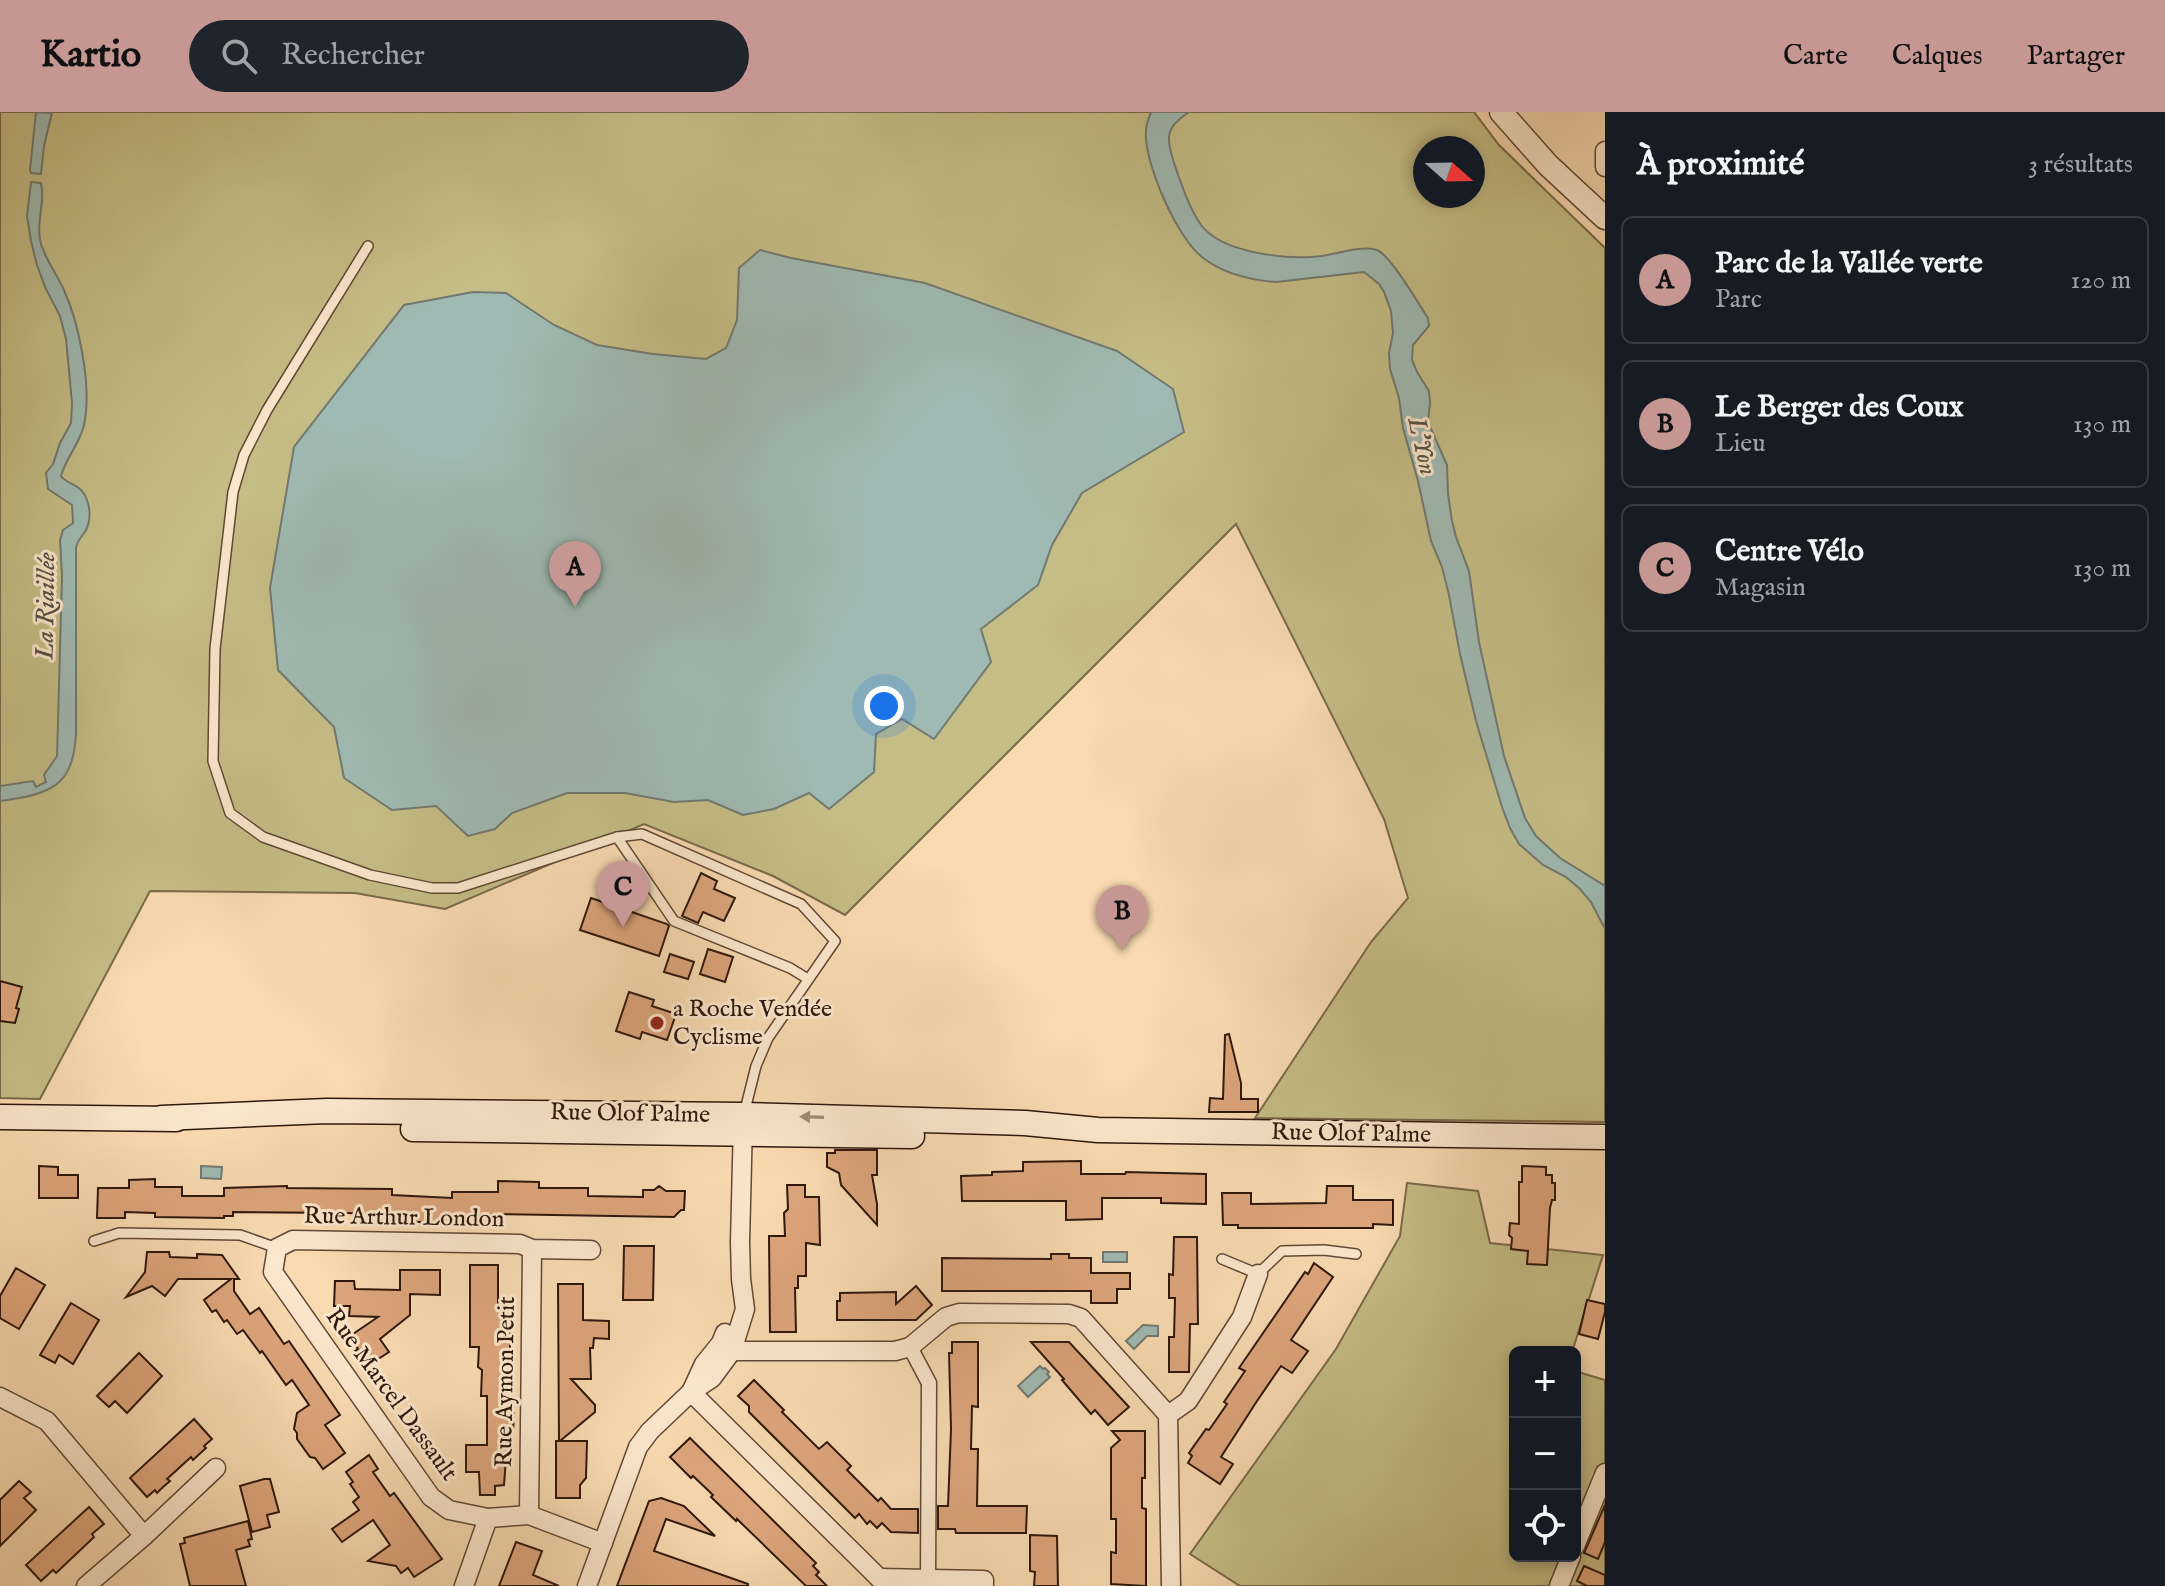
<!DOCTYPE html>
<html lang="fr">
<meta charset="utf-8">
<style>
:root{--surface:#171b24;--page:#20242c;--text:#f1f3f6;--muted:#9ea1a6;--line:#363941;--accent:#c59692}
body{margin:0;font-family:"IM FELL English",serif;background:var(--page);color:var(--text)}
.controls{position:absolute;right:24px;bottom:24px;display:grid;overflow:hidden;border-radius:12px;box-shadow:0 4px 12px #0003}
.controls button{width:72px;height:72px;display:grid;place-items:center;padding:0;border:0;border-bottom:2px solid var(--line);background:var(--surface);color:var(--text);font:40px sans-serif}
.compass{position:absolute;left:1413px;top:24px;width:72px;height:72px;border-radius:50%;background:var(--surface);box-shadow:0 4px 12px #0003;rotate:110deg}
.you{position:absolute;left:884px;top:594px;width:28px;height:28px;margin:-20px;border:6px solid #fff;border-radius:50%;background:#1a73e8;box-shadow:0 0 0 12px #1a73e833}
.badge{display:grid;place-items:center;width:52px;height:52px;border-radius:50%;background:var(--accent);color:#111;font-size:26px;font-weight:700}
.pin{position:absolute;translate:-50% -66px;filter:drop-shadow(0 2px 4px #0008)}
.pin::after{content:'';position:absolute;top:42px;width:28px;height:24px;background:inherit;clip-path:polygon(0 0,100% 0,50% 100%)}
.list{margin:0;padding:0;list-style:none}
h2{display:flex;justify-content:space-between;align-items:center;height:104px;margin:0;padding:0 32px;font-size:34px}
h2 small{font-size:26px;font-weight:400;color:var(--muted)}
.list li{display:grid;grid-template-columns:52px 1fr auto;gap:24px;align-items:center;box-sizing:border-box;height:128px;margin:0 16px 16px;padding:0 16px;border:2px solid var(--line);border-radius:12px}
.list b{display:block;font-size:30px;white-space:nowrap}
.list p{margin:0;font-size:26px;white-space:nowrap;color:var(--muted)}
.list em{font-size:26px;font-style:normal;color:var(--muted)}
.icon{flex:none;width:44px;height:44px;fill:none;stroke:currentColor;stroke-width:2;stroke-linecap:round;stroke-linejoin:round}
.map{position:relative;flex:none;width:1605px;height:1474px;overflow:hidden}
header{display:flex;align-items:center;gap:48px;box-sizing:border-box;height:112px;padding:0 40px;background:var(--accent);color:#111}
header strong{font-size:38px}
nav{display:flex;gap:44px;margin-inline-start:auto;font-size:28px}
.search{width:560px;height:72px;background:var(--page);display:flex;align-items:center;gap:20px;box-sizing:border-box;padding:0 28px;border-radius:44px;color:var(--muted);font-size:30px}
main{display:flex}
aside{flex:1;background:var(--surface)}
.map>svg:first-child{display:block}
</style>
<header>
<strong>Kartio</strong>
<div class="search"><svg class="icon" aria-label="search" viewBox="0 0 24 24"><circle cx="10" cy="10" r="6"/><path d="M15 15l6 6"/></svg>Rechercher</div>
<nav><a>Carte</a><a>Calques</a><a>Partager</a></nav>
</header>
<main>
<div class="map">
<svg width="1605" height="1474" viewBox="0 0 1605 1474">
<rect width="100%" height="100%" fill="#f9dab1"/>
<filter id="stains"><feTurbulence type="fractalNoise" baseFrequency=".0025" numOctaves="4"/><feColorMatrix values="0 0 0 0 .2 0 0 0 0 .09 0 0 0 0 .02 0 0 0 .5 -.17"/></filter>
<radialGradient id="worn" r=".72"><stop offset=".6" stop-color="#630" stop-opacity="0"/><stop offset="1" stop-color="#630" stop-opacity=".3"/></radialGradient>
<g fill="#c5bd86" stroke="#7a6a49" stroke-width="2" fill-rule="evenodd">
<path d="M0,0H1474L1499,33L1605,136V1010L1255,1006L1371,830L1408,786L1384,707L1236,412L845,803L773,764L644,712L445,797L355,781L150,779L40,987L0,986ZM1425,36H1473V84H1425Z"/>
<path d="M1407,1071L1478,1079L1490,1131L1603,1143L1572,1240H1515V1444H1575V1259L1605,1268V1474H1240L1190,1442L1336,1237L1400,1124Z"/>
</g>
<g fill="#9fbab2" stroke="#727970" stroke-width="2">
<path d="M36,0L52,1L44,34L41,62L31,61L30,58Z"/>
<path d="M1151,0H1189C1165,16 1166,24 1174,51C1181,71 1189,96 1201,113C1223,142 1289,148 1322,144C1336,142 1364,133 1377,138C1391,144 1418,191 1428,206L1429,214L1413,233L1412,248L1417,260L1429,279L1430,291L1428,310L1447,353L1448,382L1452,409L1456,425L1469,459L1479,530L1504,644L1525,706L1536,724L1560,746L1605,774V817L1591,790L1580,777L1566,765L1543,753L1519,732L1510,716L1502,695L1476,609L1460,542L1449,483L1442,455L1431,429L1418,369L1403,316L1399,286L1390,257L1389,241L1393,221L1391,199L1384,180L1379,172L1364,160L1276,170C1249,168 1223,162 1202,145C1177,126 1143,49 1146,18C1146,12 1149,6 1151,0Z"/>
<path d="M31,70L41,71C46,91 35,111 41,132C46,148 56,161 63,176C79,210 91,271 85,308C82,329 66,345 61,364C66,371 76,372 82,379C90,389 92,406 86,418C82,425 78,427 76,435V622C73,676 49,682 0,689V674L33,669L36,675L46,670L44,663L57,644L62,464L60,428L63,418L73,411L72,393L48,377L46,361L53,352L60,331L71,311L72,291L66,227L60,204L45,175L37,153L31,129L27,104Z"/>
<path d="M760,138L791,146L925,171L1117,239L1173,277L1184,320L1082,381L1052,433L1038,473L981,517L991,550L934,627L902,607L876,622L874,660L829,697L809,681L774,697L743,703L708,688L674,690L625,681H567L512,701L495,717L468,724L436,694L392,698L344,666L334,615L278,558L270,476L294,335L404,193L473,180L506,181L554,213L597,233L653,242L706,247L726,236L737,208L739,156Z"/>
<path d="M201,1054L222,1055L221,1067L201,1066Z"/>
<rect x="1103" y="1140" width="24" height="10"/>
<path d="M1143,1213L1158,1214V1224H1147L1134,1237L1126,1229Z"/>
<path d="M1040,1254L1043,1257L1045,1256L1049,1260L1047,1262L1050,1265L1028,1285L1018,1274Z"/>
</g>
<g fill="#dda57c" stroke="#2e170c" stroke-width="2">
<path d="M701,761L717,769L714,777L735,786L724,809L703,800L698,811L682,804Z"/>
<path d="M591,786L667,812L669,814L659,844L580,818Z"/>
<path d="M708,837L733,845L725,870L700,862Z"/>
<path d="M670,842L694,850L688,867L664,860Z"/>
<path d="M0,869L22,875L16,896L19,897L15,911L0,909Z"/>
<path d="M629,880L654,888L652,894L676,902L667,928L642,920L640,927L616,919Z"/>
<path d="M1229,922L1241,971V987H1258V1000H1209L1210,986L1223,987L1225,923Z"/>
<path d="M835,1038H877V1063H872L877,1092V1113L841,1073L839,1061L827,1055V1041H835Z"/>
<path d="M1081,1049V1062H1125L1126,1060L1206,1062V1092L1161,1091V1086H1102V1107L1066,1108V1089H962L961,1064L992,1063V1060L1023,1059V1050Z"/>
<path d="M39,1054L58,1055V1063H78V1086H39Z"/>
<path d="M1522,1054L1546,1055V1063H1552V1071H1555V1088H1552L1550,1096L1547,1153L1527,1152L1528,1139L1511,1137L1512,1126L1509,1123L1510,1111L1519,1112V1070H1522Z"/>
<path d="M155,1067V1075H182V1084H224V1076L287,1074V1076L392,1077V1083L452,1086V1080H498V1069L539,1070V1076H588V1084L643,1085V1078H654L659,1074L666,1079H685L684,1098H681L674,1105L490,1102V1111L472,1110V1107H441V1110H415V1108H402V1102L343,1101L233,1100V1104H224V1106L155,1105V1101L125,1100V1106H97L98,1076H129V1068Z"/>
<path d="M787,1073H805V1085H819L820,1133L806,1131V1164H798V1176H795L796,1220H770L769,1124H785L784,1101L788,1097Z"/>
<path d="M1327,1074H1353V1088H1393V1113L1373,1112V1116H1238V1113H1223L1222,1081H1251V1092L1326,1091Z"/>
<path d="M1174,1125H1197L1198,1212H1190L1189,1260H1169V1225H1174L1175,1186H1169V1162L1173,1163Z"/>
<path d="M624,1134H654L653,1188H623Z"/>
<path d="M147,1140H169L170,1145L197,1146V1142L222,1143L239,1167H234V1179L250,1202L259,1196L284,1232L289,1229L340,1303L325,1313L345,1341L323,1357L315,1346L310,1345L297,1327V1321L294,1317L297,1301L309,1293L292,1268L286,1273L262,1239L260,1241L243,1218L237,1222L227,1208L224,1210L216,1198L212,1200L204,1188L231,1167H178L165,1184L152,1174L126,1185L145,1160Z"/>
<path d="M1051,1142H1069V1146H1091V1161H1130V1177H1117V1191H1091V1179H942V1146L1051,1147Z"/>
<path d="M1314,1151L1333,1165L1291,1228L1308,1239L1292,1261L1281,1254L1257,1289L1221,1345L1233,1352L1220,1372L1188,1351L1192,1344L1189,1341L1206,1317L1209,1318L1227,1292L1224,1290L1245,1259L1239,1256L1305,1160L1308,1162Z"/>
<path d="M470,1153H498V1193H510V1241H514L511,1301H514L513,1321L508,1320L504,1373L495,1374V1383H480L479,1360H466V1333H487V1284H481L482,1258L478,1255L479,1235H470Z"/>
<path d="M16,1156L45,1173L19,1217L0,1206V1184Z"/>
<path d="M400,1158H440V1183L410,1182V1203L380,1227L389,1240L366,1255L355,1239L358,1237L350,1224L378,1205L349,1204L350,1194H334L335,1169H354L355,1177L400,1178Z"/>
<path d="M558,1172H583V1208L609,1209V1227L594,1226L593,1236H590L591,1267H571L595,1293V1300L560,1329H587L586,1366L580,1373V1386H556V1329H559Z"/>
<path d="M916,1174L932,1193L916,1208H837V1189H840V1181L896,1180V1192Z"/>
<path d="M1587,1188L1605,1192V1200L1598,1227L1579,1222Z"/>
<path d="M71,1191L99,1208L73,1252L59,1243L55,1251L40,1243Z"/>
<path d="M952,1230H978V1295L972,1294L971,1337H978L977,1394H1027L1026,1421H956L955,1417H938V1394H948L951,1317L949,1241H952Z"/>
<path d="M1031,1230H1069L1129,1295L1108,1313L1095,1298L1091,1302L1062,1268L1064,1267Z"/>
<path d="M139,1241L162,1264L127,1301L115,1289L109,1295L97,1284Z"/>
<path d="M754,1268L784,1298L782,1300L819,1337L827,1330L851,1354L847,1358L878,1389L881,1386L891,1397H918V1421L891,1420L882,1411L877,1416L870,1409L867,1412L859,1402L855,1406L749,1300V1294L738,1284Z"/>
<path d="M194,1307L212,1327L204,1334L206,1336L193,1348L191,1345L167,1367L170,1369L163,1375L157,1381L155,1378L147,1385L130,1366Z"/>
<path d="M1112,1319H1145V1366H1142V1396L1146,1397V1474L1111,1472V1440L1116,1441V1407H1111V1336L1120,1328Z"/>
<path d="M690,1326L816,1451L813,1454L819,1460L816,1463L827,1474H806L737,1407L736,1409L711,1385L713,1383L693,1364L691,1366L670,1345Z"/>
<path d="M369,1343L378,1357L373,1360L390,1384L394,1381L442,1447L414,1465L408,1456L401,1461L396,1454L368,1449L390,1433L373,1408L342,1430L332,1417L359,1398L353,1390L359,1385L350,1372L353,1370L346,1360Z"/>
<path d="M264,1367H270L279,1400L267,1403L270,1415L252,1420L240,1374Z"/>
<path d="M19,1369L31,1380L24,1386L36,1398L0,1434V1388Z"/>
<path d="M661,1386L684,1394L715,1424L666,1407L654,1439L748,1472V1474H617L649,1389Z"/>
<path d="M1605,1393V1430L1598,1447L1584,1441Z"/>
<path d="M89,1395L104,1412L92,1422L94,1425L56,1461L53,1458L41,1469L26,1453Z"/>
<path d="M248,1409L252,1427L248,1428L250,1434L236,1438L246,1474H190L180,1432L185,1431L184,1426Z"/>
<path d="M1030,1423L1057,1424L1058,1474H1034L1035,1460L1030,1459Z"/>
<path d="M516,1430L542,1439L533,1463L559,1474H499Z"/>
<path d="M1584,1454L1605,1463V1474H1587L1577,1469Z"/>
</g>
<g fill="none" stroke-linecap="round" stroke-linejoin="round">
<defs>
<g id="service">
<path d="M368,134L267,298L244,343L233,380L215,537L213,649L230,701L263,725L370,763L432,776H458L617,725L642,722L801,792L835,829L768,926L756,954L744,1002"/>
<path d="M617,725L674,809L790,856L808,867"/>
<path d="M94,1129L119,1121L240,1123L277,1136"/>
<path d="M1222,1147L1258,1162L1282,1139L1324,1138L1356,1142"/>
</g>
<path id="pedestrian" d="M910,1235L929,1271L928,1467"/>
<g id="minor">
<path d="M1605,39V55"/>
<path d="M591,1138L532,1137L520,1132L293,1128L277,1136L273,1160L431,1385L449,1398L488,1406L529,1403L603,1431"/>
<path d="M721,1231L732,1239H895L910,1235L946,1205L959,1201L1069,1202L1081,1206L1168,1303L1171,1474"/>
<path d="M692,1278L704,1252L721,1231L725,1221"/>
<path d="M691,1280L879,1466"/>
<path d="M0,1285L47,1309L144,1424"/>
<path d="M1168,1303L1188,1289L1242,1205L1258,1162"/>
<path d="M529,1403L532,1137"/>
<path d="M1575,1434L1605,1361"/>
<path d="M879,1466L984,1468V1474"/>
<path d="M86,1474L144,1424L216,1356"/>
<path d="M464,1474L488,1406"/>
<path d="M587,1474L638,1335L650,1319L691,1280L712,1266L732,1239L745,1197L741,1167L740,1130L743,1010"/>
<path d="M1559,1474L1571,1444"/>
</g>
<path id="tertiary" d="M1501,0L1548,53L1605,106"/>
<g id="secondary">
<path d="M0,1005L176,1007"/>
<path d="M162,1006L327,999L743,1003L1025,1011L1098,1018L1605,1025"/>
<path d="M413,1017L912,1024"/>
</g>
</defs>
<use href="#service" stroke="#614835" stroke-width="12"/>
<use href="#pedestrian" stroke="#614835" stroke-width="17"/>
<use href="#minor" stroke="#614835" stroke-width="21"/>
<use href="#tertiary" stroke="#614835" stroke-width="25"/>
<use href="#secondary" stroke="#2e170c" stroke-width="27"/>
<use href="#service" stroke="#fbe7cc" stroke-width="9"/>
<use href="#pedestrian" stroke="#fbe7cc" stroke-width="14"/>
<use href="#minor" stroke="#fbe7cc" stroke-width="18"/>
<use href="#tertiary" stroke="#fbe7cc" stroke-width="22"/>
<use href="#secondary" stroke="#fbe7cc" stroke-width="24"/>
</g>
<defs><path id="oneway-solid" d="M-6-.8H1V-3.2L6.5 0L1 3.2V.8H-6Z" transform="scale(2)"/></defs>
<use fill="#9f8976" href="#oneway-solid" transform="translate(812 1005) rotate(-178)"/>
<circle fill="#8f2418" stroke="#fbe7cc" stroke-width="3" cx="657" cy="911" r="8"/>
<g text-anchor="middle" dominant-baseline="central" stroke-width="6" stroke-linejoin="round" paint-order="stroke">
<g font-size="24" fill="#2e170c" stroke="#fbe7cc" text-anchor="start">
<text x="673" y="897">a Roche Vendée<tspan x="673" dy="28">Cyclisme</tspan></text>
</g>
<g font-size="24" fill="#2e170c" stroke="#fbe7cc">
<text transform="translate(630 1002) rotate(1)">Rue Olof Palme</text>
<text transform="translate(1351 1022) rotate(1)">Rue Olof Palme</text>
<text transform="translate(404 1106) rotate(1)">Rue Arthur London</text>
<text transform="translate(506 1270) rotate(-89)">Rue Aymon Petit</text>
<text transform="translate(391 1283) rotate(54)">Rue Marcel Dassault</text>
</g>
<g font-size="26" font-style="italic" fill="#565046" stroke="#fbe7cc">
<text transform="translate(1422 334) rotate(77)">L'Yon</text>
<text transform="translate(46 494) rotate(-89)">La Riaillée</text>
</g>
</g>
<rect width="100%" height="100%" filter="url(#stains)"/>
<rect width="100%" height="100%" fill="url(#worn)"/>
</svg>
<div class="controls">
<button>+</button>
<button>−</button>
<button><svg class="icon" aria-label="locate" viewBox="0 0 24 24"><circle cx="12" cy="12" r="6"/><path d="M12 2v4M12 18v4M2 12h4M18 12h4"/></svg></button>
</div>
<svg class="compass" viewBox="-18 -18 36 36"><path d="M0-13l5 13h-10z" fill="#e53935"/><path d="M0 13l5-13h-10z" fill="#9ea1a6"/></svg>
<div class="you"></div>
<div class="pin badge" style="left:575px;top:495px">A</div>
<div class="pin badge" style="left:1122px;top:839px">B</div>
<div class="pin badge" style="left:623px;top:815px">C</div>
</div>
<aside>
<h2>À proximité<small>3 résultats</small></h2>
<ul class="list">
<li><span class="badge">A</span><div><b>Parc de la Vallée verte</b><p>Parc</p></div><em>120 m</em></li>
<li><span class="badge">B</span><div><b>Le Berger des Coux</b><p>Lieu</p></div><em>130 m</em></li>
<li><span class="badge">C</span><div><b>Centre Vélo</b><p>Magasin</p></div><em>130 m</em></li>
</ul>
</aside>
</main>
